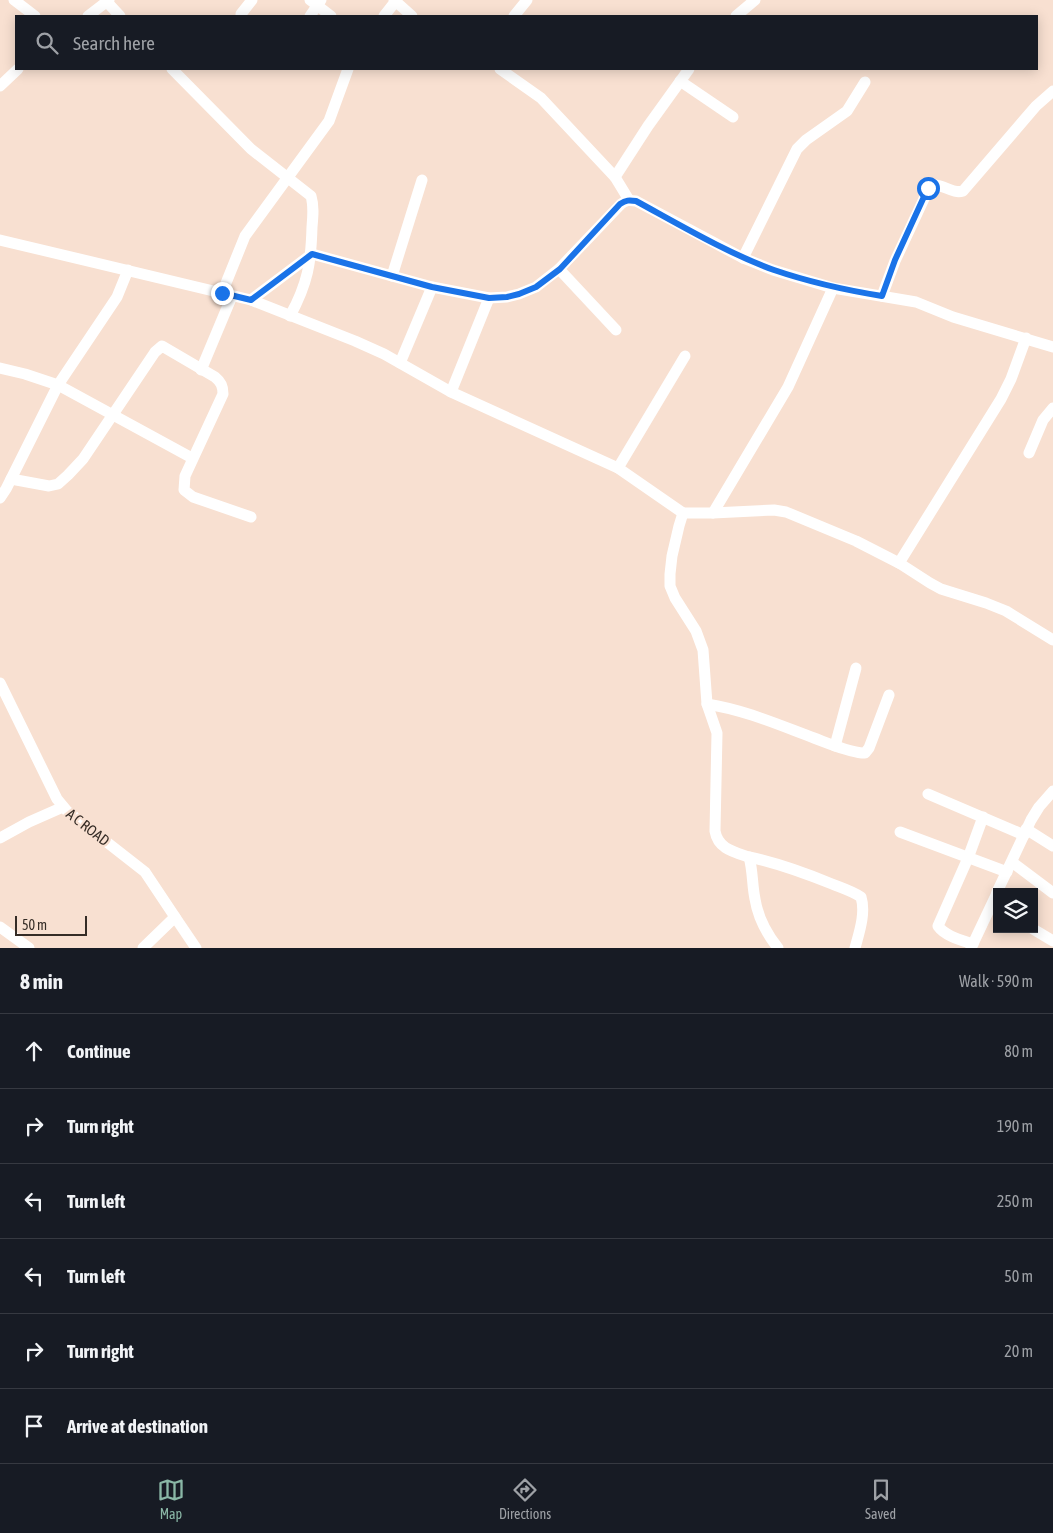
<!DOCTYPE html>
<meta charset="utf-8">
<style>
:root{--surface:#171b24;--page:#242831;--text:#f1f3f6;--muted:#9ea1a6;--line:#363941;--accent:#8ab7a6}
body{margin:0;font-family:"Asap Condensed",sans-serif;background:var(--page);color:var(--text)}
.controls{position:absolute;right:15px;bottom:15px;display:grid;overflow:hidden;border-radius:0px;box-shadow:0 2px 12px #0003}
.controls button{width:45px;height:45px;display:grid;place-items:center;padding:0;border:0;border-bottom:1px solid var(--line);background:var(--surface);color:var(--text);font:25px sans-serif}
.scale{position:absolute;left:15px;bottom:12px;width:72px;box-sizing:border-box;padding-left:5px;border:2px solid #352c26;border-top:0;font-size:14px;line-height:18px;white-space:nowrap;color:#352c26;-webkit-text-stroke:4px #f8e0d1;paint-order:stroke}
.stop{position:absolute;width:15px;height:15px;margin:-11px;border:4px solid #1a73e8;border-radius:50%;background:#fff}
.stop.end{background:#1a73e8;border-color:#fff;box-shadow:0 1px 5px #0008}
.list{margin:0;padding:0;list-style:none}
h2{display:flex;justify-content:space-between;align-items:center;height:65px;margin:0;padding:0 20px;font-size:21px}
h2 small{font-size:16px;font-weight:400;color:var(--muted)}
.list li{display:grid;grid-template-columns:32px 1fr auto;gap:15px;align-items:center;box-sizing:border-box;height:75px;padding:0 20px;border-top:1px solid var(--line)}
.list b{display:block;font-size:19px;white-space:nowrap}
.list em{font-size:16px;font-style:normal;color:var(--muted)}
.icon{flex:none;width:28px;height:28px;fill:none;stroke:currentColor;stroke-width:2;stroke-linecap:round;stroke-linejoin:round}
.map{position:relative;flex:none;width:1053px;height:948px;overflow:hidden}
.search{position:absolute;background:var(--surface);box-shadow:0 2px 12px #0003;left:15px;right:15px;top:15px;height:55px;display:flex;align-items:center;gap:12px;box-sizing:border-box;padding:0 18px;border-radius:0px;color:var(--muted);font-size:19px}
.sheet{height:515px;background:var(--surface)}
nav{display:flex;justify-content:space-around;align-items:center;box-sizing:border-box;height:70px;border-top:1px solid var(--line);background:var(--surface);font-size:14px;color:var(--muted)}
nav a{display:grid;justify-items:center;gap:2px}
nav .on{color:var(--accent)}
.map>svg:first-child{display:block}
</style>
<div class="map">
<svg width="1053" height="948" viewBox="0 0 1053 948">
<rect width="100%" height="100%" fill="#f8e0d1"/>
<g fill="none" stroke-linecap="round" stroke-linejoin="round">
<g stroke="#fff" stroke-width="11">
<path d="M14,0L35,16"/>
<path d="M310,0L331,16"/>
<path d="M394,0L412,16"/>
<path d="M107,2L120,16"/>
<path d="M241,14L252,0"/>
<path d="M88,16L109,0"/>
<path d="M310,16L321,0"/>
<path d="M384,16L395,2"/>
<path d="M514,16L527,0"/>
<path d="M736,16L755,0"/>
<path d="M172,69L251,149L311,196C314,206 313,216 312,227C311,263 308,283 290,316"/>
<path d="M500,69L541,98L615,177L629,200"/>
<path d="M680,81L733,117"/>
<path d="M0,86L18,69"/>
<path d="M615,177L648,126L689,69"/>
<path d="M0,240L251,300L312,254L432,287L489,298L507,297L519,294L536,287L559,269L621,204C626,200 629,200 636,201L743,258L773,270L833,288L916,302L953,317L1053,347"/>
<path d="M743,258L797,149L806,140L847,111L865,82"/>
<path d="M559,269L616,330"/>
<path d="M392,276L422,180"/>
<path d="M222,293L245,236L329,121L348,69"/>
<path d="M882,296L895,261L929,188L936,185C945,186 954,194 963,191L1036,106L1053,91"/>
<path d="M251,300L355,341L384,354L451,392L618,468L683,513"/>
<path d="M400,363L432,287"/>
<path d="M0,368L25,374L58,385L192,458"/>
<path d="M201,370L232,296"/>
<path d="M451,392L489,298"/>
<path d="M1029,453L1043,420L1053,408"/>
<path d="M618,468L685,356"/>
<path d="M11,479L49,486L58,484L68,475L83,459L155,352L162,346L215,377C221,382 223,386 223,394L185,476L184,490L193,497L251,517"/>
<path d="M0,498L6,489L58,385L117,297L128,270"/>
<path d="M713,513L788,387L833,288"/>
<path d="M899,563L1001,399L1011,379L1026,338"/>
<path d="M0,683L57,799L67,811L145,872L175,917L143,948"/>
<path d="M707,704C745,710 779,725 814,738C830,744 846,751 862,753H865L869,748L889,695"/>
<path d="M835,746L856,668"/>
<path d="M928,794L1024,835"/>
<path d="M1026,829L1053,846"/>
<path d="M900,832L1007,872"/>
<path d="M0,838L29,822L63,807"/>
<path d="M749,857C778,863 805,873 832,884C842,888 852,891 861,897C866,913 859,933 855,948"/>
<path d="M1012,862L1053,893"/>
<path d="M997,892L1031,820L1039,807L1053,791"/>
<path d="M175,917L196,948"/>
<path d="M0,927L29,948"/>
<path d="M1033,929L1053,941"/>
<path d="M973,944C961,940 945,936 938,926L968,858L983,817"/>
<path d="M778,948C766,933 758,918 755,899C752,885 753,871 749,857C734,852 718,849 715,831L717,733L707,704L703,650L696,631L675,598L670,586V574L672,556L679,526L683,513H713L774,510L786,512L856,541L899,563L930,583L941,589L986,603L1006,611L1053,640"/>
<path d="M971,948L997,893"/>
</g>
</g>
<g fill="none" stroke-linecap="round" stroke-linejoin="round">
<path stroke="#1a73e8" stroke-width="6" d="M222,293L251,300L312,254L432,287L489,298L507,297L519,294L536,287L560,269L620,204C626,200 629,200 636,201C680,225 727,253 774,270C809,282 845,290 882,296L895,260L928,188"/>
</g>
<g text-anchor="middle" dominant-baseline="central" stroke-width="4.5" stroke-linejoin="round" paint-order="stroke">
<g font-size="15" fill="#352c26" stroke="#f8e0d1">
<text transform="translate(88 827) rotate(38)">A C ROAD</text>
</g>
</g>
</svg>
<div class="controls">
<button><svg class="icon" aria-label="layers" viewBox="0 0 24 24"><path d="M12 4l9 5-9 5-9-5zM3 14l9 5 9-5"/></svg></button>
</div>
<div class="scale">50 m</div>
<div class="stop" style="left:928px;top:188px"></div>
<div class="stop end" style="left:222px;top:293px"></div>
<div class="search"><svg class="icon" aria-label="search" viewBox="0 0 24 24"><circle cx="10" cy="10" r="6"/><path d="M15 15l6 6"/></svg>Search here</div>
</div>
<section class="sheet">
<h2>8 min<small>Walk · 590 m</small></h2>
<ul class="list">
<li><svg class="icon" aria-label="ahead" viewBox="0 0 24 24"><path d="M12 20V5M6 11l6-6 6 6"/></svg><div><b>Continue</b></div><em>80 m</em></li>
<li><svg class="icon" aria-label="right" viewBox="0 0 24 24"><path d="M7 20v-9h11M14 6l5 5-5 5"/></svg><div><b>Turn right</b></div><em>190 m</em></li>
<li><svg class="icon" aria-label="left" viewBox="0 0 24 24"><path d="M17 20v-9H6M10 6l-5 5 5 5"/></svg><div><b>Turn left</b></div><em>250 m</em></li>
<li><svg class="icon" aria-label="left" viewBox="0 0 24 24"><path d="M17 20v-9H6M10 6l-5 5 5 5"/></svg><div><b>Turn left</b></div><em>50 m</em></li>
<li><svg class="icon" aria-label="right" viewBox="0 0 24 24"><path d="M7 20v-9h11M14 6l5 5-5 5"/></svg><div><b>Turn right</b></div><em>20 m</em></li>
<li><svg class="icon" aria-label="arrive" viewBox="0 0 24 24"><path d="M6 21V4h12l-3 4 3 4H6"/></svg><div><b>Arrive at destination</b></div></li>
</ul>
</section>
<nav>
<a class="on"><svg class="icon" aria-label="map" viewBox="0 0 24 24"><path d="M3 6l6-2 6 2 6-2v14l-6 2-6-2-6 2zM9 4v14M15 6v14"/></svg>Map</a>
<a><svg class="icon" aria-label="directions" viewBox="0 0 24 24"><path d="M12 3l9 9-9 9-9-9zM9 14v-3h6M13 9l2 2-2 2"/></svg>Directions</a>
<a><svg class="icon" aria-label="saved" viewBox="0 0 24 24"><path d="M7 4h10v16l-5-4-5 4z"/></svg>Saved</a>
</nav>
